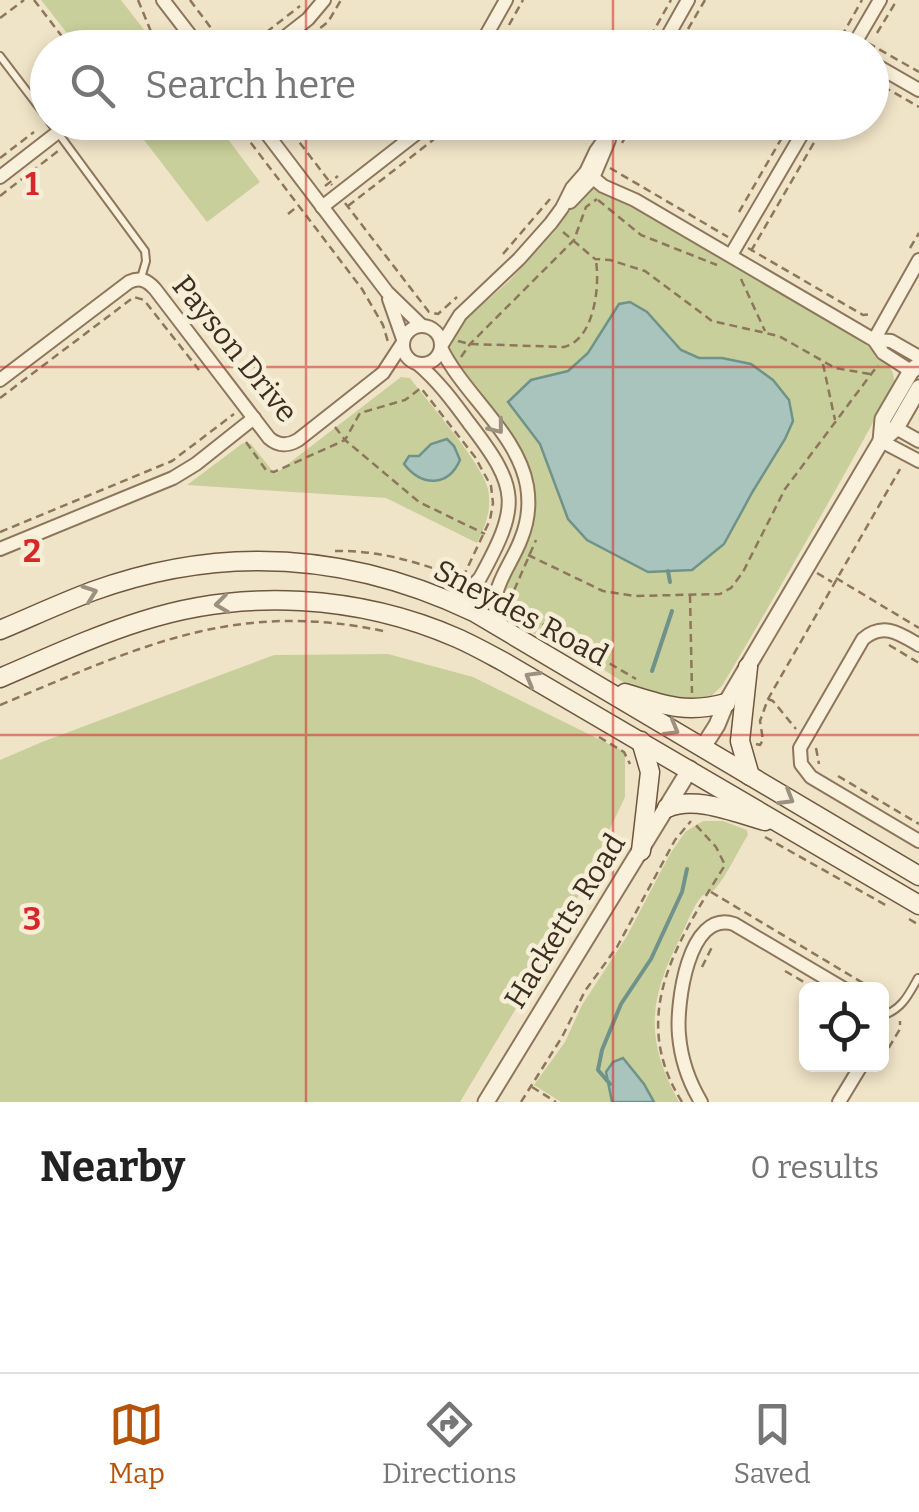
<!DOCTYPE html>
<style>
:root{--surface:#fff;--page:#f6f6f6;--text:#222;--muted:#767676;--line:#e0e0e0;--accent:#b45309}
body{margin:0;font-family:Bitter,serif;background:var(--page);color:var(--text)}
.controls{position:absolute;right:30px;bottom:30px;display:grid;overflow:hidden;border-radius:15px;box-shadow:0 5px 15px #0003}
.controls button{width:90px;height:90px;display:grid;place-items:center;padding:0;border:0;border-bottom:2px solid var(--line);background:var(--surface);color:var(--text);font:50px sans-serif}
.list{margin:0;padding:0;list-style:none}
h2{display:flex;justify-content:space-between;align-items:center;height:130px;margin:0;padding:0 40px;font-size:42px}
h2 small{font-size:32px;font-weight:400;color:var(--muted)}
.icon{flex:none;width:55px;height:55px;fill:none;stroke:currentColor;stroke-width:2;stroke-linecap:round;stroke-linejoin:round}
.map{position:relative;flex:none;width:919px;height:1102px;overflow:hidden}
.search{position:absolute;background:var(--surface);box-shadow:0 5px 15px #0003;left:30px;right:30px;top:30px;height:110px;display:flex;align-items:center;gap:25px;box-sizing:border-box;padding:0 35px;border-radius:55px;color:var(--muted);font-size:38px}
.sheet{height:270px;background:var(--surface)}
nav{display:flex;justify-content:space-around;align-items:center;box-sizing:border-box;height:140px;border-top:2px solid var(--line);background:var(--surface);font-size:28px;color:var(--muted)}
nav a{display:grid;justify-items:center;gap:5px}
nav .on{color:var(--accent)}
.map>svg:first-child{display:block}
</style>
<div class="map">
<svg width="919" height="1102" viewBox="0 0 919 1102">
<rect width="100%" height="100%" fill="#f0e4c8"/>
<g fill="#c9cf9b">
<path d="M41,0H121L152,40L142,47H78Z"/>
<path d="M131,123H216L260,182L207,222Z"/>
<path d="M595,188L604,191L852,335C868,348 897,361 894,384C839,486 781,586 722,686L708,699L692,704L634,689L574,651L533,633L502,614L499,598L532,487L452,362L447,347L455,329L509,281L555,231L582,194Z"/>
<path d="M401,377L410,378C428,402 482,463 488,489C492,509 486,525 477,543L386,498L187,485L243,443L251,444L275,474Z"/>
<path d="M388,654L473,677L625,752V797L560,935L460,1102H0V760L42,742L274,655Z"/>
<path d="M703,821H723L747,830L748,835C737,852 728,874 715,889C712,893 706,893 702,896C694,904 685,928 680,938C648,1001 645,1040 679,1102H561L534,1085L565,1042L582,1005L627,936L670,854L685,832Z"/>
</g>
<g fill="#a9c4bc" stroke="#6f938a" stroke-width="2.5">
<path d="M630,302L647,312L681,350L699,358H722L751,364L773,380L789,400L793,421L785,439L753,491L724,544L692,570L648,572L587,540L568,519L540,444L508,402L531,380L568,371L588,353L619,304Z"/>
<path d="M447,439L454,446L460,460C448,487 422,487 404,464L409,456H419L431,444Z"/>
<path d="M623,1058L644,1084L654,1102H612L606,1072L613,1062Z"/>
</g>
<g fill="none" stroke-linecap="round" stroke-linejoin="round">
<g stroke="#6f938a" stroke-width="4">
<path d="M668,571L670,582"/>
<path d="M652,671L672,611"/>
<path d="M610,1084L598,1070L602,1050L621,1004L651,959L682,892L687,869"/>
</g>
<defs>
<g id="service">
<path d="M0,56L48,119"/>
<path d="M50,122L145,251L146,261L141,278"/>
<path d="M882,1016C902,1009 908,996 918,978"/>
</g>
<g id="minor">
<path d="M163,0L200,48"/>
<path d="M169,48L188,33"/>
<path d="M271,48L308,19L324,0"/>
<path d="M479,48L506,0"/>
<path d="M661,48L688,0"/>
<path d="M852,48L880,0"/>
<path d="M872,63L919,90"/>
<path d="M258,122L387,292L421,325"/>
<path d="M586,172L603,186L635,200L874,340L883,353L911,371"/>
<path d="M0,177L71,122"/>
<path d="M570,202L593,178L609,140"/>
<path d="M322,207L431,122"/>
<path d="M731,255L809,122"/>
<path d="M389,299L403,339"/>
<circle cx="422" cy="345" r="19"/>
<path d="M874,340L919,260"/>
<path d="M874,340L891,341L919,357"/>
<path d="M441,346L460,315L519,259L551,223L562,208L572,188L586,172L596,151L617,122"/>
<path d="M441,348C464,395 518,434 527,486C530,504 528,522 521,539C510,569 484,593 500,626"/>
<path d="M418,364C438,381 453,401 469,423C520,489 520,505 480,578C472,588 460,596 447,599"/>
<path d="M0,380L129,282C140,277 147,280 155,289L269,438C278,446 288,446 298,440L383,373L402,344"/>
<path d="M896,428L919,441"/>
<path d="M881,441L919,461"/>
<path d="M0,549L173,478L196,464L254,418"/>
<path d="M919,645C899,633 883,622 863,639L800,748L801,764L811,777L919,841"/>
<path d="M701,1102C689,1082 681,1059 679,1035C676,1005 688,909 734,924L844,989"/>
<path d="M839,1102L862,1064"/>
</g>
<g id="tertiary">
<path d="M881,441L883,419L911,371L919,365"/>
<path d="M703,747L717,725L726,703L881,441L896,428L919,388"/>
<path d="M486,1102L690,769"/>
</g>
<g id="secondary">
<path d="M0,630C31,617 61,603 93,591C223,544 350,553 474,612L919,876"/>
<path d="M748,667L740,741L750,776"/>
<path d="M0,678C47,658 94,636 142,621C244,588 359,595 457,638C473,645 489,654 504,662L919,905"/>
<path d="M625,693C663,705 686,714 726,703"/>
<path d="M667,808C695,795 736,813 765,821"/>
<path d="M641,851L650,772L641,741"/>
</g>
</defs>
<use href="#service" stroke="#8d765c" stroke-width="10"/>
<use href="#minor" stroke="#8d765c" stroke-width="16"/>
<use href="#tertiary" stroke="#8d765c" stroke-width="19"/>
<use href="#secondary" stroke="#6f573f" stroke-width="21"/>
<g stroke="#8d765c" stroke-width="2.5" stroke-dasharray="8 5" stroke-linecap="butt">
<path d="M34,0L71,48"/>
<path d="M138,0L152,34L157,39"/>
<path d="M190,0L226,48"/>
<path d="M0,18L24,0"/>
<path d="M509,25L523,0"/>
<path d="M688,29L705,0"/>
<path d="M877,33L897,0"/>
<path d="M310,36L328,22L341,0"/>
<path d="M868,43L919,72"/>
<path d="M145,48L155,39"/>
<path d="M246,48L300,6"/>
<path d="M644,48L671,0"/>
<path d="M835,48L862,0"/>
<path d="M872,80L919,107"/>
<path d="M235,122L362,289L383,325L388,342"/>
<path d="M284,122L332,185"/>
<path d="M77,137L96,122"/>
<path d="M622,143L634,122"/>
<path d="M0,158L34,132"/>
<path d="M610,168L728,237"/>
<path d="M325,186L338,176"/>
<path d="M0,196L58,151"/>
<path d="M598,200L641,235L717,265"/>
<path d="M345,203L429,312L438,314L457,297"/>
<path d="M348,206L433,140L450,122"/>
<path d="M739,212L791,122"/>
<path d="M288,214L298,206"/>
<path d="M563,232L595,259L610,260L645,271L712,321L779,336L835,368L870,374"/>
<path d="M748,248L863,315L872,314"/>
<path d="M910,248L919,233"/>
<path d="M751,251L826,122"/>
<path d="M503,254L550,199"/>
<path d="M741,279L765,331"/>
<path d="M458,341L470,344L564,347C594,340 600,287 596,261"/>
<path d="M461,357L470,344L574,240L586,207L597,199"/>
<path d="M823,364L835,420"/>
<path d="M0,398L134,297L144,300L199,370"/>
<path d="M335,427L345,440L419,502L485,534"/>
<path d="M246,442L266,470L274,472L345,440L360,413L405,400L421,388L475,457L491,486L493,503L490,520L465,573"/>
<path d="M0,532L172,461L234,414"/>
<path d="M335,551C379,550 417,562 458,577"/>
<path d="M528,555L603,591L634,596L720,594L731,588L743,572L785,489L878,365"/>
<path d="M817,573L832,582"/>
<path d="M836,578L919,628"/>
<path d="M690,595L692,693"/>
<path d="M509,602L536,540"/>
<path d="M509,604L636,679"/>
<path d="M889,645L919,663"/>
<path d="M768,699L773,701L796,729"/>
<path d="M0,705C138,648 234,598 388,632"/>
<path d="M599,737L624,752L630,764"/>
<path d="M756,744L760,745L763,740L760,721L768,699L900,469"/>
<path d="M816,748L819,764"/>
<path d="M838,776L919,824"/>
<path d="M765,837L889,907"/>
<path d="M711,892L873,989"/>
<path d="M909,919L919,925"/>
<path d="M702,967L712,947"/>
<path d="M785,971L816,989"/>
<path d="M882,995L889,1001"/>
<path d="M882,1059L900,1029V1021"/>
<path d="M532,1087L556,1102"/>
<path d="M521,1102L562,1037L585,991L617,947L675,840L691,821"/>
<path d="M682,1102C627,1015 678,941 725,865L716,847L693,822"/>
</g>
<use href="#service" stroke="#faf1dc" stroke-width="6"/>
<use href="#minor" stroke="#faf1dc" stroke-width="12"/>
<use href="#tertiary" stroke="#faf1dc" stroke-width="15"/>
<use href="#secondary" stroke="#faf1dc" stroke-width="18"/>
</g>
<defs><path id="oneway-chevron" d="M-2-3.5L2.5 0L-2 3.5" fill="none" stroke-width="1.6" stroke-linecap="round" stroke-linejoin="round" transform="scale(2.5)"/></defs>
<g stroke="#9c907e">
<use href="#oneway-chevron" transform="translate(497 427) rotate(52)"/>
<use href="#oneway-chevron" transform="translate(90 593) rotate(-20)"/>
<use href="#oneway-chevron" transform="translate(222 604) rotate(173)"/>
<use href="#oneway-chevron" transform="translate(532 678) rotate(-150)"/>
<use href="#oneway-chevron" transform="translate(672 729) rotate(30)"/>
<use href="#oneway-chevron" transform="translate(787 798) rotate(31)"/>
</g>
<path fill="none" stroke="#d62828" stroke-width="2.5" stroke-opacity="0.55" d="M306,0V48M613,0V48M306,122V1102M613,122V1102M0,367H919M0,735H919"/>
<g text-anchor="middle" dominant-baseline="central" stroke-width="9" stroke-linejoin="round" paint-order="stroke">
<g font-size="30" fill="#3d2e20" stroke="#f7eed8">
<text transform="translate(235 349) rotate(51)">Payson Drive</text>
<text transform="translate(521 613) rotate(28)">Sneydes Road</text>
<text transform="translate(565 921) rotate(-58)">Hacketts Road</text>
</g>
</g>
<g font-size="32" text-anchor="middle" font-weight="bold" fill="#d62828" stroke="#f7eed8" stroke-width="9" stroke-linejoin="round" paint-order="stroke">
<text x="32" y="195">1</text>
<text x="32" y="562">2</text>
<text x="32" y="930">3</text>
</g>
</svg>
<div class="controls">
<button><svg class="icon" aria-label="locate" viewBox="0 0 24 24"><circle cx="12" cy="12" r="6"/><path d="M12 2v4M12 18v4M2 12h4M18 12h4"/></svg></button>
</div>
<div class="search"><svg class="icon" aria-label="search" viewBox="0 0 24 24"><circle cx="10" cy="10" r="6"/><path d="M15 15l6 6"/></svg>Search here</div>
</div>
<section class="sheet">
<h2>Nearby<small>0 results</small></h2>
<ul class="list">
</ul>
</section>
<nav>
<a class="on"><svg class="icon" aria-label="map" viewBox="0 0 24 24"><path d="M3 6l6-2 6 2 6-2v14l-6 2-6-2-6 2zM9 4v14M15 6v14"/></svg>Map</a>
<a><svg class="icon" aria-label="directions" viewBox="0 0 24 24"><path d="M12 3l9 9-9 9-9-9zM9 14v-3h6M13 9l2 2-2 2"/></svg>Directions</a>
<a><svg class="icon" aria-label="saved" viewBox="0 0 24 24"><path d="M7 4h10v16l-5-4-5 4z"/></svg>Saved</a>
</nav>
